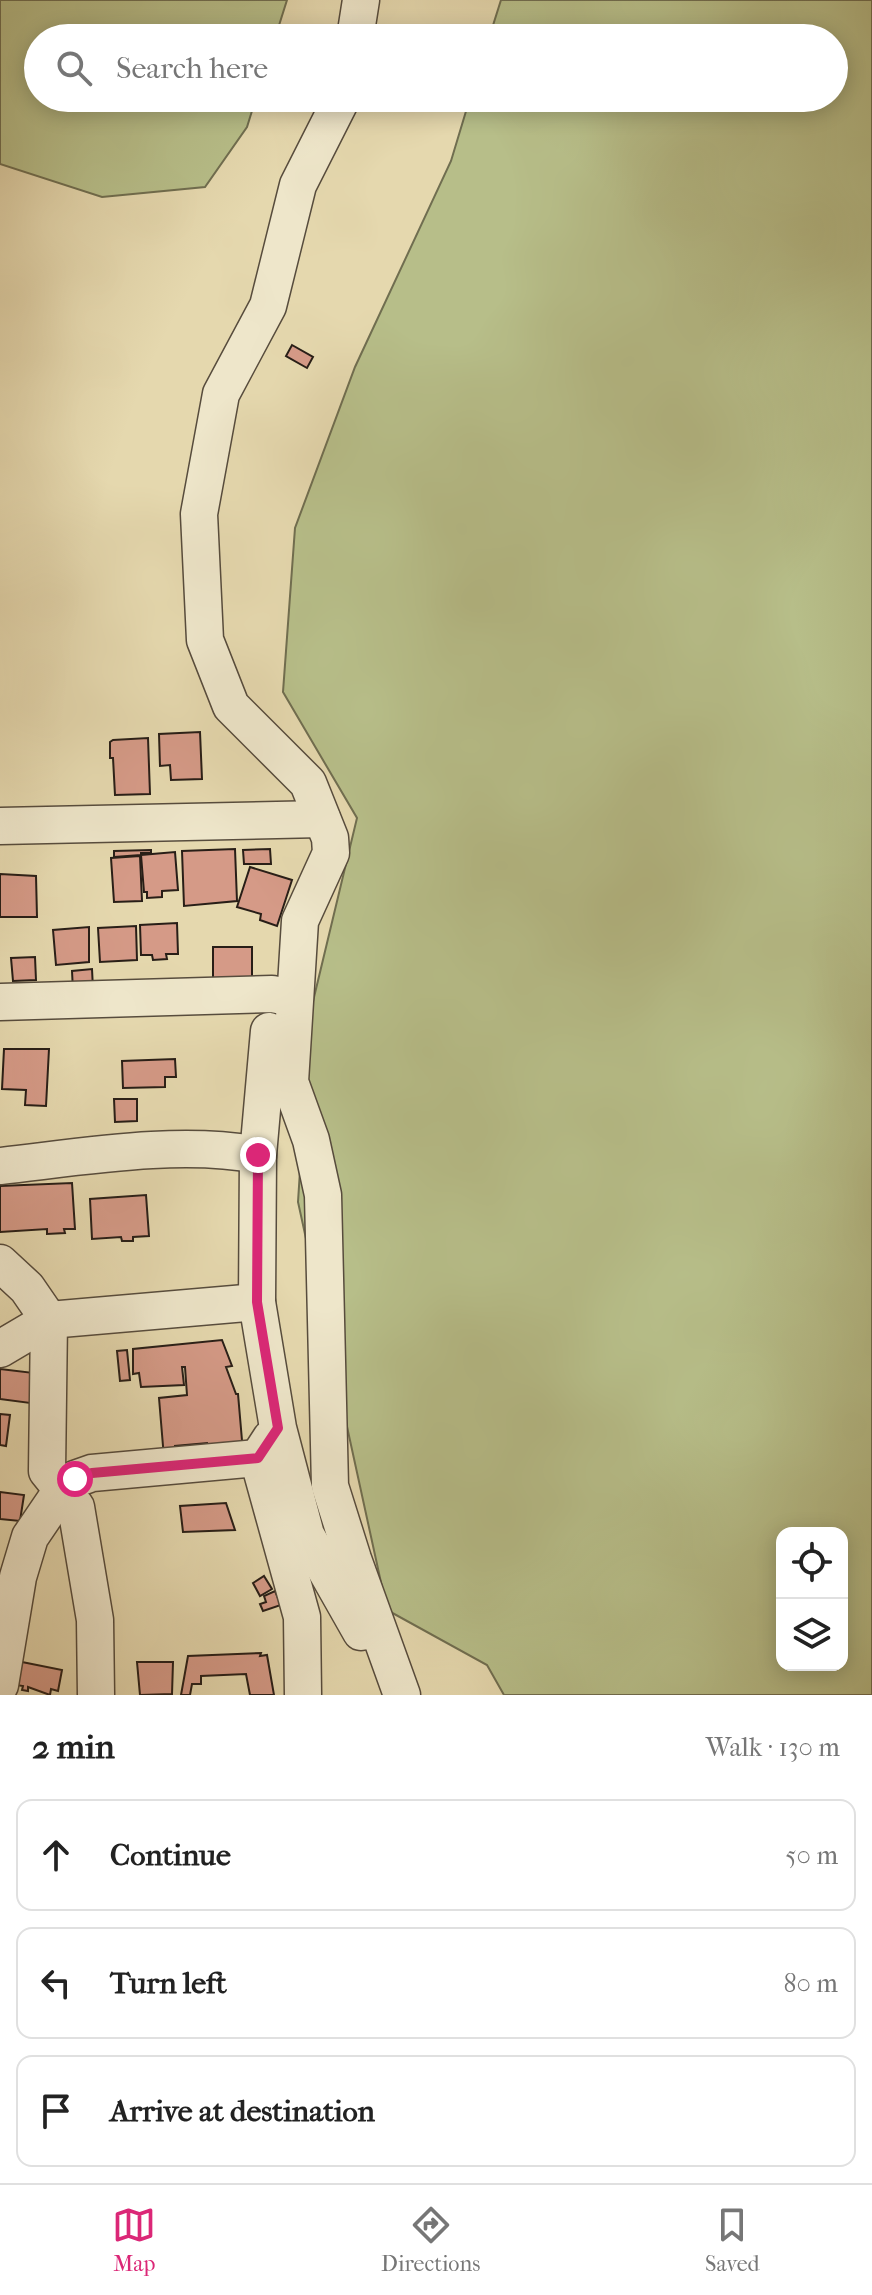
<!DOCTYPE html>
<meta charset="utf-8">
<style>
:root{--surface:#fff;--page:#f2f2f2;--text:#222;--muted:#767676;--line:#e0e0e0;--accent:#db2777}
body{margin:0;font-family:"IM FELL French Canon",serif;background:var(--page);color:var(--text)}
.controls{position:absolute;right:24px;bottom:24px;display:grid;overflow:hidden;border-radius:16px;box-shadow:0 4px 20px #0003}
.controls button{width:72px;height:72px;display:grid;place-items:center;padding:0;border:0;border-bottom:2px solid var(--line);background:var(--surface);color:var(--text);font:40px sans-serif}
.stop{position:absolute;width:24px;height:24px;margin:-18px;border:6px solid #db2777;border-radius:50%;background:#fff}
.stop.end{background:#db2777;border-color:#fff;box-shadow:0 2px 8px #0008}
.list{margin:0;padding:0;list-style:none}
h2{display:flex;justify-content:space-between;align-items:center;height:104px;margin:0;padding:0 32px;font-size:34px}
h2 small{font-size:26px;font-weight:400;color:var(--muted)}
.list li{display:grid;grid-template-columns:52px 1fr auto;gap:24px;align-items:center;box-sizing:border-box;height:112px;margin:0 16px 16px;padding:0 16px;border:2px solid var(--line);border-radius:16px}
.list b{display:block;font-size:30px;white-space:nowrap}
.list em{font-size:26px;font-style:normal;color:var(--muted)}
.icon{flex:none;width:44px;height:44px;fill:none;stroke:currentColor;stroke-width:2;stroke-linecap:round;stroke-linejoin:round}
.map{position:relative;flex:none;width:872px;height:1695px;overflow:hidden}
.search{position:absolute;background:var(--surface);box-shadow:0 4px 20px #0003;left:24px;right:24px;top:24px;height:88px;display:flex;align-items:center;gap:20px;box-sizing:border-box;padding:0 28px;border-radius:44px;color:var(--muted);font-size:30px}
.sheet{height:488px;background:var(--surface)}
nav{display:flex;justify-content:space-around;align-items:center;box-sizing:border-box;height:112px;border-top:2px solid var(--line);background:var(--surface);font-size:22px;color:var(--muted)}
nav a{display:grid;justify-items:center;gap:4px}
nav .on{color:var(--accent)}
.map>svg:first-child{display:block}
</style>
<div class="map">
<svg width="872" height="1695" viewBox="0 0 872 1695">
<rect width="100%" height="100%" fill="#e5d8ae"/>
<filter id="stains"><feTurbulence type="fractalNoise" baseFrequency=".0025" numOctaves="4"/><feColorMatrix values="0 0 0 0 .2 0 0 0 0 .09 0 0 0 0 .02 0 0 0 .5 -.17"/></filter>
<radialGradient id="worn" r=".72"><stop offset=".6" stop-color="#630" stop-opacity="0"/><stop offset="1" stop-color="#630" stop-opacity=".3"/></radialGradient>
<g fill="#b7be89" stroke="#706e50" stroke-width="2" fill-rule="evenodd">
<path d="M0,0H287L275,38H38V98H256L247,127L205,187L102,197L0,164Z"/>
<path d="M501,0H872V1695H504L487,1665L387,1610L298,1202L310,1014L357,818L283,692L295,528L355,367L451,161L470,98H834V38H489ZM782,1533H842V1665H782Z"/>
</g>
<g fill="#d59a87" stroke="#281e17" stroke-width="2">
<path d="M292,345L313,357L307,368L286,356Z"/>
<path d="M200,732L202,779L171,780L170,765L160,766L159,734Z"/>
<path d="M148,738L150,794L115,795L113,758H110V742L113,740Z"/>
<path d="M235,849L237,901L184,906L182,851Z"/>
<path d="M270,849L271,864H244L243,850Z"/>
<path d="M151,850V853H141V855L114,857V851Z"/>
<path d="M175,852L178,890L162,891V897L147,898V892H144L141,855Z"/>
<path d="M140,856L142,901L114,902L111,858Z"/>
<path d="M250,867L292,880L277,926L260,920L261,914L237,907Z"/>
<path d="M0,874L36,876L37,917H0Z"/>
<path d="M177,923L178,954H166L167,959L153,960L152,955H141L140,925Z"/>
<path d="M136,926L137,960L100,962L98,928Z"/>
<path d="M89,927V962L56,965L53,930Z"/>
<rect x="213" y="947" width="39" height="31"/>
<path d="M35,957L36,980L13,981L11,958Z"/>
<path d="M92,969L93,989L73,991L72,971Z"/>
<path d="M4,1049H49L46,1106L25,1105L26,1090L2,1089Z"/>
<path d="M175,1059L176,1077H165V1087L123,1088L122,1061Z"/>
<path d="M114,1099H137V1121L115,1122Z"/>
<path d="M72,1183L75,1229H64L65,1233L47,1234V1229L0,1232V1186Z"/>
<path d="M146,1195L149,1236L133,1237V1241H122L121,1237L92,1239L90,1199Z"/>
<path d="M222,1340L232,1366L226,1367L236,1394H238L243,1452L208,1455L207,1443L175,1446L176,1457L164,1458L159,1398L187,1395L185,1367H182L184,1385L141,1387L139,1373L133,1374V1349Z"/>
<path d="M127,1350L130,1380L120,1381L117,1351Z"/>
<path d="M0,1369L34,1373L30,1403L0,1399Z"/>
<path d="M0,1414L10,1415L6,1446L0,1445Z"/>
<path d="M0,1492L24,1495L20,1521L0,1519Z"/>
<path d="M226,1503L235,1530L183,1532L180,1506Z"/>
<path d="M264,1576L272,1589L260,1596L253,1583Z"/>
<path d="M275,1591L281,1605L263,1611L260,1604L266,1602L264,1596Z"/>
<path d="M261,1653L260,1656L267,1655L274,1695H250L246,1674L201,1676V1684H192L190,1695H181L188,1656Z"/>
<path d="M17,1661L62,1670L58,1691L51,1689L50,1695L28,1687V1691L22,1690L23,1686L16,1685Z"/>
<path d="M137,1662H173L172,1694L140,1695Z"/>
</g>
<g fill="none" stroke-linecap="round" stroke-linejoin="round">
<defs>
<g id="minor">
<path d="M355,38L361,0"/>
<path d="M342,98L298,185L268,306L221,394L199,514L205,640L231,706L308,783L330,838L331,853L300,921L290,1082L311,1140L323,1195L330,1486L353,1559L402,1695"/>
<path d="M0,826L322,819"/>
<path d="M0,1002L272,994L294,998"/>
<path d="M269,1031L258,1155L257,1302L278,1428L306,1535L361,1632"/>
<path d="M0,1166C81,1157 179,1140 258,1155"/>
<path d="M0,1263L27,1288L49,1320L47,1471L76,1507L95,1620L96,1695"/>
<path d="M0,1349L49,1320L257,1302"/>
<path d="M271,1438L258,1458L302,1617L303,1695"/>
<path d="M0,1685L18,1577L30,1537L62,1490L75,1479L92,1473L258,1458"/>
</g>
</defs>
<use href="#minor" stroke="#574c3d" stroke-width="39"/>
<use href="#minor" stroke="#eee6ca" stroke-width="36"/>
</g>
<g fill="none" stroke-linecap="round" stroke-linejoin="round">
<path stroke="#db2777" stroke-width="10" d="M75,1479L92,1473L258,1458L278,1428L257,1302L258,1155"/>
</g>
<rect width="100%" height="100%" filter="url(#stains)"/>
<rect width="100%" height="100%" fill="url(#worn)"/>
</svg>
<div class="controls">
<button><svg class="icon" aria-label="locate" viewBox="0 0 24 24"><circle cx="12" cy="12" r="6"/><path d="M12 2v4M12 18v4M2 12h4M18 12h4"/></svg></button>
<button><svg class="icon" aria-label="layers" viewBox="0 0 24 24"><path d="M12 4l9 5-9 5-9-5zM3 14l9 5 9-5"/></svg></button>
</div>
<div class="stop" style="left:75px;top:1479px"></div>
<div class="stop end" style="left:258px;top:1155px"></div>
<div class="search"><svg class="icon" aria-label="search" viewBox="0 0 24 24"><circle cx="10" cy="10" r="6"/><path d="M15 15l6 6"/></svg>Search here</div>
</div>
<section class="sheet">
<h2>2 min<small>Walk · 130 m</small></h2>
<ul class="list">
<li><svg class="icon" aria-label="ahead" viewBox="0 0 24 24"><path d="M12 20V5M6 11l6-6 6 6"/></svg><div><b>Continue</b></div><em>50 m</em></li>
<li><svg class="icon" aria-label="left" viewBox="0 0 24 24"><path d="M17 20v-9H6M10 6l-5 5 5 5"/></svg><div><b>Turn left</b></div><em>80 m</em></li>
<li><svg class="icon" aria-label="arrive" viewBox="0 0 24 24"><path d="M6 21V4h12l-3 4 3 4H6"/></svg><div><b>Arrive at destination</b></div></li>
</ul>
</section>
<nav>
<a class="on"><svg class="icon" aria-label="map" viewBox="0 0 24 24"><path d="M3 6l6-2 6 2 6-2v14l-6 2-6-2-6 2zM9 4v14M15 6v14"/></svg>Map</a>
<a><svg class="icon" aria-label="directions" viewBox="0 0 24 24"><path d="M12 3l9 9-9 9-9-9zM9 14v-3h6M13 9l2 2-2 2"/></svg>Directions</a>
<a><svg class="icon" aria-label="saved" viewBox="0 0 24 24"><path d="M7 4h10v16l-5-4-5 4z"/></svg>Saved</a>
</nav>
